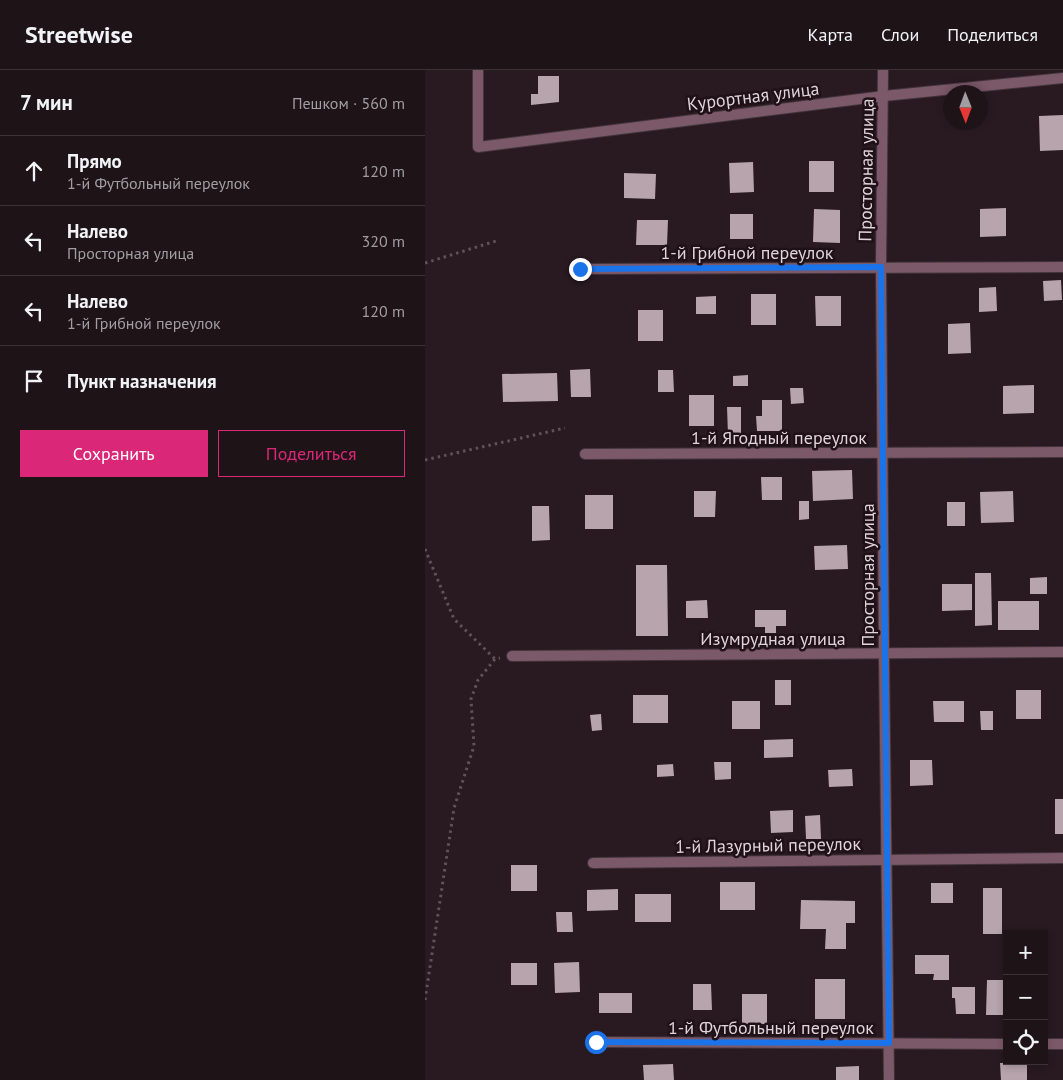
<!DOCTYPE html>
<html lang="ru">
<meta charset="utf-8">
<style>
:root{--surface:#1e1418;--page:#2b2125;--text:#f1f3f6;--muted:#a19ea2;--line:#3c3337;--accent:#db2777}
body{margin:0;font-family:"PT Sans",sans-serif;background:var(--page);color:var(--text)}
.controls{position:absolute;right:15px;bottom:15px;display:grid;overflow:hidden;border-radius:0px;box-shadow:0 2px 8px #0003}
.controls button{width:45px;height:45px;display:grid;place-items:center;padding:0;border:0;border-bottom:1px solid var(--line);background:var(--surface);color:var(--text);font:25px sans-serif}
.compass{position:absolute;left:518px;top:15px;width:45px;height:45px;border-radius:50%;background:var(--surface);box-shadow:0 2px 8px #0003;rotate:179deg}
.stop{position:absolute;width:15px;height:15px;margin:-11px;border:4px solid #1a73e8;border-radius:50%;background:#fff}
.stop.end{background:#1a73e8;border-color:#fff;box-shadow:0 1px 5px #0008}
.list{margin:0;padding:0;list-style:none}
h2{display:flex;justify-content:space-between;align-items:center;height:65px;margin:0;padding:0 20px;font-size:21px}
h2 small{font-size:16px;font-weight:400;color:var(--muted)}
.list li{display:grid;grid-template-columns:32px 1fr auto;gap:15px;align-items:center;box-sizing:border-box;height:70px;padding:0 20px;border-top:1px solid var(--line)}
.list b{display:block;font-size:19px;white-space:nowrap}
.list p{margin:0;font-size:16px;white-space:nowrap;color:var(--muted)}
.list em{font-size:16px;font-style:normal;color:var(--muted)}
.actions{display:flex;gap:10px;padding:15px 20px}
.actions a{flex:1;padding:11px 0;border:1px solid var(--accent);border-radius:0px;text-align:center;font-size:18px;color:var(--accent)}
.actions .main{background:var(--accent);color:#fff}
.icon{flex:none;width:28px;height:28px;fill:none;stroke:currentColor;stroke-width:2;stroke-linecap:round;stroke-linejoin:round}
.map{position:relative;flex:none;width:638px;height:1010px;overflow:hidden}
header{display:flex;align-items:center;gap:30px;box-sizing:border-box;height:70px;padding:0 25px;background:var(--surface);border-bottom:1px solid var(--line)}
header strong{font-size:24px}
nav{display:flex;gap:28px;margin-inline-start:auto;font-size:18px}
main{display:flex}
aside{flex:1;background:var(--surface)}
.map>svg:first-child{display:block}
</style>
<header>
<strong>Streetwise</strong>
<nav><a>Карта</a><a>Слои</a><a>Поделиться</a></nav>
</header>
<main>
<aside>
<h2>7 мин<small>Пешком · 560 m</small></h2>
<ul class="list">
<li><svg class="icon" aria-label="ahead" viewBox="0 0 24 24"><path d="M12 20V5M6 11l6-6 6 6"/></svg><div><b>Прямо</b><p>1-й Футбольный переулок</p></div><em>120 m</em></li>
<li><svg class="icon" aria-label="left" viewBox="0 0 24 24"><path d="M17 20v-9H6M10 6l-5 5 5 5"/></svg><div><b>Налево</b><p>Просторная улица</p></div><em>320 m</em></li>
<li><svg class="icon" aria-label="left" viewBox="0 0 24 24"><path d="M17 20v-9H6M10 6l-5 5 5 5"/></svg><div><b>Налево</b><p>1-й Грибной переулок</p></div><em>120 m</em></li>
<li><svg class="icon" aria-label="arrive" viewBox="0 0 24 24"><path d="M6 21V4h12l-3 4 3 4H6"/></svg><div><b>Пункт назначения</b></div></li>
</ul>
<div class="actions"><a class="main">Сохранить</a><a>Поделиться</a></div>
</aside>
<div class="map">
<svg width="638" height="1010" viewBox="0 0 638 1010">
<rect width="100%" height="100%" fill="#281a20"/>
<g fill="#b7a4ac">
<path d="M113,6H134V32L106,35V24H113Z"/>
<path d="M638,45V80L615,81L614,46Z"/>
<rect x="384" y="91" width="25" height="31"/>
<path d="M328,92L329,122L305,123L304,93Z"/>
<path d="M199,103L231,104L230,129L199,128Z"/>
<path d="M581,138V166L555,167V139Z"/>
<path d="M389,139L415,140V173L388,172Z"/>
<rect x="305" y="144" width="23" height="25"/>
<path d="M212,150H243L242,175H211Z"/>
<path d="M636,210L637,230L619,231L618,211Z"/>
<path d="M571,217L572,241L554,242V218Z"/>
<rect x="326" y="224" width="25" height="31"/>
<path d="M291,226V244H271V227Z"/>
<path d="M390,226H416V256H391Z"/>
<rect x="213" y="240" width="25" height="31"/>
<path d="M545,253L546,283L523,284V254Z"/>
<path d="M165,299L166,327H146L145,300Z"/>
<path d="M233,300H248L249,322H233Z"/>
<path d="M132,303L133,331L78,332L77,304Z"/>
<path d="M323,305V316H308V306Z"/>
<path d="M609,315V343L578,344V316Z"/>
<path d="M365,318H378L379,333L366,334Z"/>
<rect x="264" y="325" width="25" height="31"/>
<path d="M337,330H357V361H332L331,346H337Z"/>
<path d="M302,337H316V365H303Z"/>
<path d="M427,400L428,429L388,431L387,401Z"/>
<path d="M336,407H357V430H337Z"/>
<path d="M269,421H291L290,447H269Z"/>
<path d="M588,421L589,452L556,453L555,422Z"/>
<rect x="160" y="425" width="28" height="34"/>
<path d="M374,431H384V449L374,450Z"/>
<rect x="522" y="432" width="18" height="24"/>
<path d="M107,436H124L125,470L107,471Z"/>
<path d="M422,475L423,499L390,500L389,476Z"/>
<path d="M211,495H242L243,566H211Z"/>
<path d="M550,503H566L567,555L550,556Z"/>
<path d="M622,507V524H605V508Z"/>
<path d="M517,514H547V540L517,541Z"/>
<path d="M282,530L283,548H261V531Z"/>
<rect x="573" y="531" width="41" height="29"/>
<path d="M330,540H361V556H351V563H340V557H330Z"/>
<rect x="350" y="610" width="16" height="25"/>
<rect x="591" y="620" width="25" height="29"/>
<rect x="208" y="625" width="35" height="28"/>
<rect x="307" y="631" width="28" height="28"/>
<path d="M508,631H539V652H509Z"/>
<path d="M555,641H568V660H556Z"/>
<path d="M176,644L177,660L167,661L165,645Z"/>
<path d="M368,669V687L339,688V670Z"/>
<path d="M485,690H507L508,715L485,716Z"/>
<path d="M289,692H306V709L290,710Z"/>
<path d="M248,694L249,706L232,707V695Z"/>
<path d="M427,699L428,716L404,717L403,700Z"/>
<rect x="630" y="729" width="8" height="35"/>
<path d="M368,740V762L346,763L345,741Z"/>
<path d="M395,745L396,769H381L380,746Z"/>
<rect x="86" y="795" width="26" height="26"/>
<rect x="295" y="812" width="35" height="28"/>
<rect x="506" y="813" width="22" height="20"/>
<rect x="558" y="818" width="19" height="46"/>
<path d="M193,819V840L162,841V820Z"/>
<rect x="210" y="824" width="36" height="28"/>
<path d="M376,830L430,831V853H421V879H400L401,859H375Z"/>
<path d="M131,842H147L148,862H132Z"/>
<path d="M490,885H524V910H508L509,904H490Z"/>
<path d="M154,892L155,922L130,923L129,893Z"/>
<rect x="86" y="893" width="26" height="22"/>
<rect x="390" y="909" width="30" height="40"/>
<path d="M562,910H582V945H561Z"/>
<path d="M268,914H286L287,940H268Z"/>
<path d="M527,917H550V944H531L530,928H527Z"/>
<rect x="174" y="923" width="33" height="20"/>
<rect x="317" y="924" width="25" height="30"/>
<path d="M575,993H602V1010H576Z"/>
<path d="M248,994L249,1010H219L218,995Z"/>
<path d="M434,996V1010H411V997Z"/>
</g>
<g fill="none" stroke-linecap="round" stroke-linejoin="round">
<defs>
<g id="minor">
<path d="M53,0V77L459,26L638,8"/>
<path d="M458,0L456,197L459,583L464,1010"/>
<path d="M155,199L638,197"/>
<path d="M160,384L638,382"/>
<path d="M87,586L638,582"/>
<path d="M168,793L638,788"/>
<path d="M171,972L582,974"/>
<path d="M619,974H638"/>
</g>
</defs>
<use href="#minor" stroke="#42343a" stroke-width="12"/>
<g stroke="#605358" stroke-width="3" stroke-dasharray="2.5 4" stroke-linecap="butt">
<path d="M0,193L71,171"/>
<path d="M0,390L140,358"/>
<path d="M0,479L29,549L70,589"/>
<path d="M0,930L29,738L49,676L46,629L53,610L70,589L75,588"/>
</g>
<use href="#minor" stroke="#7c5969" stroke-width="10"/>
</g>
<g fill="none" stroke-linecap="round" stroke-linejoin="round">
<path stroke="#1a73e8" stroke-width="6" d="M155,199L456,197L464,973L171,972"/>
</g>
<g text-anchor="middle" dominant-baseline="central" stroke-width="5" stroke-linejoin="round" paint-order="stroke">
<g font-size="18" fill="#dfd5d9" stroke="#1f1117">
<text transform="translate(328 26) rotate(-7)">Курортная улица</text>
<text transform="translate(441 100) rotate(-89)">Просторная улица</text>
<text x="322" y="182">1-й Грибной переулок</text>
<text x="354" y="367">1-й Ягодный переулок</text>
<text transform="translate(442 505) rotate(-90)">Просторная улица</text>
<text x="348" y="568">Изумрудная улица</text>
<text transform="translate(343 775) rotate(-1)">1-й Лазурный переулок</text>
<text x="346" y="957">1-й Футбольный переулок</text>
</g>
</g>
</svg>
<div class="controls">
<button>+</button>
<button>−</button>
<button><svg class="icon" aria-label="locate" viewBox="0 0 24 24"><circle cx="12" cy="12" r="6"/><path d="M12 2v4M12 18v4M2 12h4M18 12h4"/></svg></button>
</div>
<svg class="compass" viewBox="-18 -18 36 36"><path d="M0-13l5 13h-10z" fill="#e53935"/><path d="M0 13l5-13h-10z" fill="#a19ea2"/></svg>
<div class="stop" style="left:171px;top:972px"></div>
<div class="stop end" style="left:155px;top:199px"></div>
</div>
</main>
